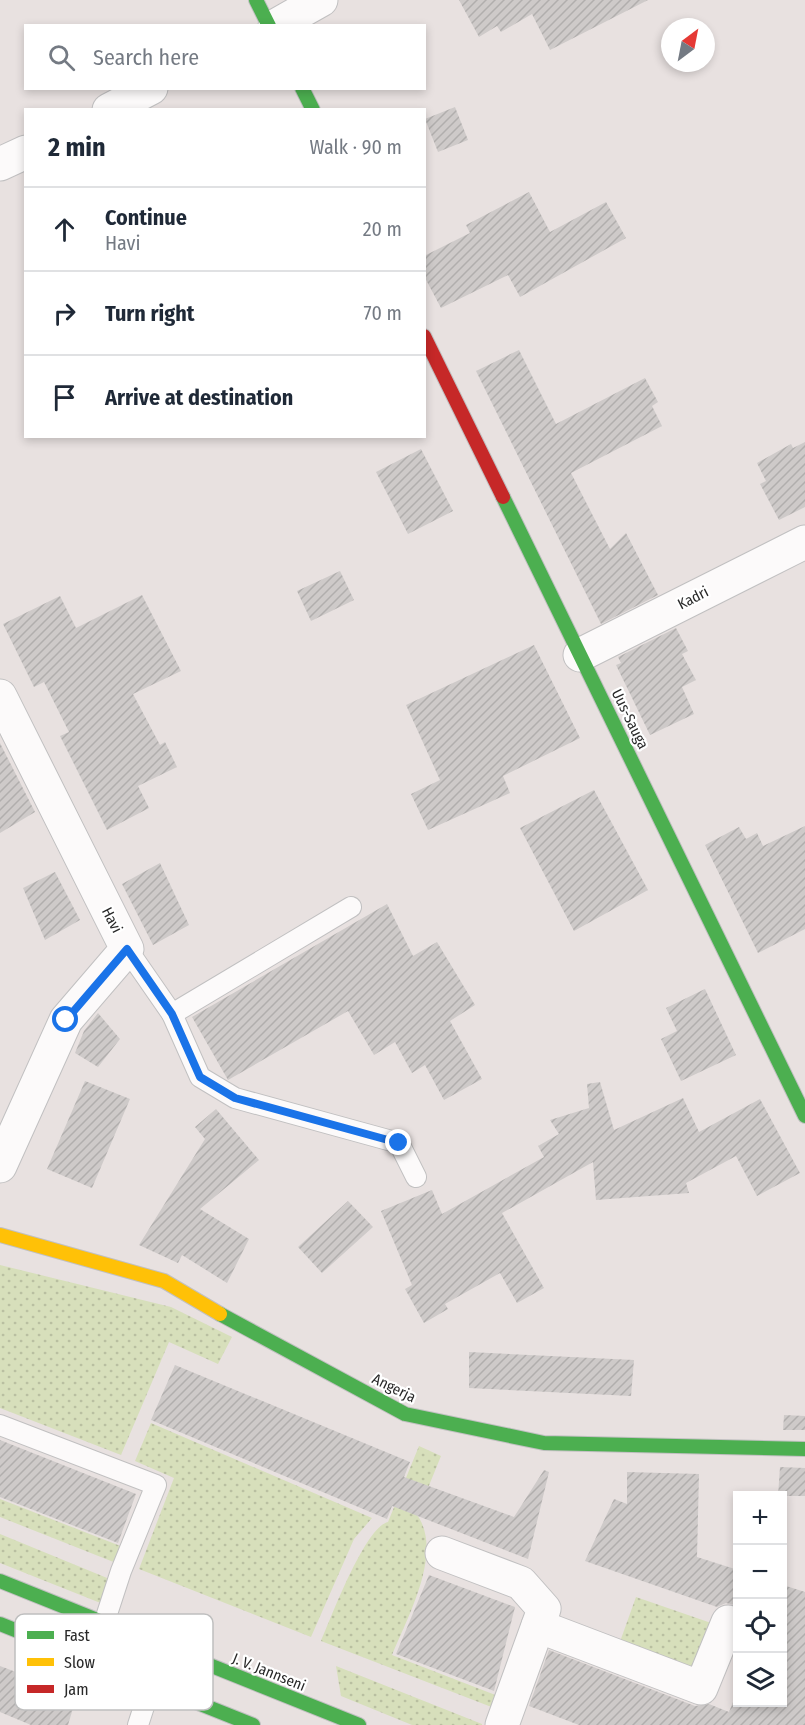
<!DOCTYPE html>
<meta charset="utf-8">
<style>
:root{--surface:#fff;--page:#f2f2f3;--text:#1f2937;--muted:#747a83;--line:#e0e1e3}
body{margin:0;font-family:"Fira Sans Condensed",sans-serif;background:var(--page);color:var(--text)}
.controls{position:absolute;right:18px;bottom:18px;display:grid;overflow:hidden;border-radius:0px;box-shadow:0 3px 9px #0003}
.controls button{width:54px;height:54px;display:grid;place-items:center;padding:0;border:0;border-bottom:2px solid var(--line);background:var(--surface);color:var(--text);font:30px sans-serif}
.compass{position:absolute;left:661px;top:18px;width:54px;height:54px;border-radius:50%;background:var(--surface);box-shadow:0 3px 9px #0003;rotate:32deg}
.stop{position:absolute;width:18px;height:18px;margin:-14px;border:4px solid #1a73e8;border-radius:50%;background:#fff}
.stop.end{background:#1a73e8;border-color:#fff;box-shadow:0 2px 6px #0008}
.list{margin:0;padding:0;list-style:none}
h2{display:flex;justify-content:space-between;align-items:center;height:78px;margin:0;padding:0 24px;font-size:26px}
h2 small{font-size:20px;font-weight:400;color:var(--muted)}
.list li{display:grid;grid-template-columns:39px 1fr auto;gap:18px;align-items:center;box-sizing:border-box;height:84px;padding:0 24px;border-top:2px solid var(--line)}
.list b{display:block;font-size:22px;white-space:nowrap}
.list p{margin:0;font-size:20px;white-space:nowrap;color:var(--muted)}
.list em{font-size:20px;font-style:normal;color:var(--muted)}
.icon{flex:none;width:33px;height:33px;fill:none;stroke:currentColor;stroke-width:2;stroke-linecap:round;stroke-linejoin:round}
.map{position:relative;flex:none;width:805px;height:1725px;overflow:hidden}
.search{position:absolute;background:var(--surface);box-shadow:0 3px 9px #0003;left:24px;top:24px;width:402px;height:66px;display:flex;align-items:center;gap:15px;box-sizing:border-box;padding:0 21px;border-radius:0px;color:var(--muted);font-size:22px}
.panel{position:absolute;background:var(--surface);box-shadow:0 3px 9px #0003;left:24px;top:108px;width:402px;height:330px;border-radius:0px}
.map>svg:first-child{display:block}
</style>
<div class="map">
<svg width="805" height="1725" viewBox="0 0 805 1725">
<defs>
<pattern id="grass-dots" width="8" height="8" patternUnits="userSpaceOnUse" patternTransform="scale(1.5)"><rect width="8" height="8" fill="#d7dfbb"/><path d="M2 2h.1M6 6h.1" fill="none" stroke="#b9bfa1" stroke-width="1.8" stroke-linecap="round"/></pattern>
<pattern id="building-hatch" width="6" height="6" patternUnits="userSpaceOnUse" patternTransform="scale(1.5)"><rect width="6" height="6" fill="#cecac9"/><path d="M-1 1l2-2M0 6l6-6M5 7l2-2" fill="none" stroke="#b1aead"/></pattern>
</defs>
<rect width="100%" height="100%" fill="#e8e1e0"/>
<g fill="url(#grass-dots)">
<path d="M0,1265L171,1307L232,1337L218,1364L169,1342L121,1455L0,1408Z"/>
<path d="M151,1423L372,1518L354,1539L311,1637L139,1569L174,1478L135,1461Z"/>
<path d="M419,1446L441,1456L417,1515C444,1552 407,1618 392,1655L498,1696L494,1708L321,1641C331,1618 365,1527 388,1522Z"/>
<path d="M0,1499L123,1547L116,1563L0,1517Z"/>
<path d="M0,1534L112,1580L103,1604L0,1563Z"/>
<path d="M636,1597L714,1624L694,1679L617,1650Z"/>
<path d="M336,1666L482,1724V1725H412L341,1696Z"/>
</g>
<g fill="url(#building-hatch)">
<path d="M459,0H648L550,50L532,14L501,32L497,26L479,37Z"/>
<path d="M455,107L468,140L438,152L425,119Z"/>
<path d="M529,192L550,232L606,202L626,238L520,297L508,275L441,308L424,276V256L470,233L466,225Z"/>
<path d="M519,350L556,424L645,378L658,402L652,406L662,426L571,473L610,549L626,533L658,595L601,624L476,371Z"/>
<path d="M805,442V507L779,520L760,484L766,481L757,463L791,444L793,448Z"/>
<path d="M421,449L453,511L408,534L376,472Z"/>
<path d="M340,571L354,600L311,621L297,591Z"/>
<path d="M142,595L181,671L133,694L160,745L165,742L177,767L138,786L149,808L107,830L60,736L69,732L44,682L34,687L3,624L60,596L76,628Z"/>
<path d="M676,628L688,651L682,654L696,680L682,687L694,714L650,735L616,665L621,663L618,657Z"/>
<path d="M534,645L580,738L503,776L510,793L428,830L411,794L440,780L406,705Z"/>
<path d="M0,743L35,812L0,833Z"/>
<path d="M594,790L648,890L574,931L520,828Z"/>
<path d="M805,826V929L758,953L705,845L739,827L746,839L757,833L763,846Z"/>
<path d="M160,863L189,925L153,945L122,884Z"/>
<path d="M55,872L80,920L45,940L23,888Z"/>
<path d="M387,904L413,956L437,942L475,1005L450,1021L482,1079L444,1100L425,1065L412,1073L395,1042L374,1055L348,1011L228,1080L192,1017Z"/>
<path d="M705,989L736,1055L681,1081L661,1039L677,1031L666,1008Z"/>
<path d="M98,1013L120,1039L98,1067L75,1053L84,1031Z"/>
<path d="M85,1081L130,1099L92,1188L47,1169Z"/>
<path d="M600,1082L614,1130L683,1098L699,1132L760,1099L800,1173L757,1196L736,1156L686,1183L689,1193L596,1200L593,1162L502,1213L544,1288L517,1303L500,1273L445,1304L448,1309L424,1323L405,1289L412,1285L381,1211L432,1190L442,1214L544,1157L538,1146L559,1134L550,1120L589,1108L587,1084Z"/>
<path d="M216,1109L259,1160L200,1209L249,1239L227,1283L182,1255L178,1263L139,1245L205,1139L195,1127Z"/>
<path d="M348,1201L373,1227L322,1273L298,1247Z"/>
<path d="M469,1352L634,1360L631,1396L469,1388Z"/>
<path d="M175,1365L410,1462L404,1477L514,1517L544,1470L549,1472L528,1559L392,1506L387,1519L151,1420Z"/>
<path d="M784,1415L805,1416V1430H783Z"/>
<path d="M0,1440L136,1494L118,1543L0,1497Z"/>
<path d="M780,1467L805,1468V1496H778Z"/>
<path d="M627,1472L699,1474L697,1557L738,1570V1606L726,1603L717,1607L585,1561L614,1499L627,1504Z"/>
<path d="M429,1575L515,1607L494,1691L396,1654Z"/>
<path d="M783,1585L805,1592V1725H579L529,1706L549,1650L695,1706L709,1704L729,1712L738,1689V1702H783Z"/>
<path d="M0,1666L77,1695L68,1725H31L0,1712Z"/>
</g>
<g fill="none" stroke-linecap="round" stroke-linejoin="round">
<defs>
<g id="lane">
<path d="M127,949L172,1014L200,1077L235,1098L399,1143L416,1177"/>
<path d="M172,1014L351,907"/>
<path d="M0,1425L156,1485L121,1571L92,1660"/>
<path d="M138,1725L163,1648"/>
</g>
<g id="street">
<path d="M275,26L321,0"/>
<path d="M109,110L151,88"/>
<path d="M0,164L26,152"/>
<path d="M580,655L805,542"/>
<path d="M0,696L127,949L66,1020L0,1166"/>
<path d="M442,1553L521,1583L544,1609L502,1725"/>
<path d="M538,1626L701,1688L728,1622"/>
</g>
<g id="fast">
<path d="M256,0L269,26"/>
<path d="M302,88L313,110"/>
<path d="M503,497L805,1116"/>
<path d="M220,1314L405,1414L544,1443L805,1449"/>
<path d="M0,1581L359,1725"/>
<path d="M0,1624L253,1725"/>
</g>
<path id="slow" d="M0,1235L164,1281L220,1314"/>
<path id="jam" d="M424,336L503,497"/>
</defs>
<use href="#lane" stroke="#c1c0c1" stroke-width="22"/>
<use href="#street" stroke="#c1c0c1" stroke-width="35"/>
<use href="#fast" stroke="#c1c0c1" stroke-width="16"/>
<use href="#slow" stroke="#c1c0c1" stroke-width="16"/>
<use href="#jam" stroke="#c1c0c1" stroke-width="16"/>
<use href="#lane" stroke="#fcfafa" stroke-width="20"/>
<use href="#street" stroke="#fcfafa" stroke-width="33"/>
<use href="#fast" stroke="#4caf50" stroke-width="14"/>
<use href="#slow" stroke="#ffc107" stroke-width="14"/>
<use href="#jam" stroke="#c62828" stroke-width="14"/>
</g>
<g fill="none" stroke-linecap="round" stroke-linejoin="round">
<path stroke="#1a73e8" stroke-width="8" d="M66,1020L127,949L172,1014L200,1077L235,1098L399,1143"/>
</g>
<g text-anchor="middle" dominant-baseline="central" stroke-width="4.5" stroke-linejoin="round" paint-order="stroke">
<g font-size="15" fill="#292929" stroke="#fff">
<text transform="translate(693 598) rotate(-27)">Kadri</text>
<text transform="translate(630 719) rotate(64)">Uus-Sauga</text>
<text transform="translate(112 920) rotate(63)">Havi</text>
<text transform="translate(394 1388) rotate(26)">Angerja</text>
<text transform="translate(269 1672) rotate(22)">J. V. Jannseni</text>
</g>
</g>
<rect x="15" y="1614" width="198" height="96" rx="9" fill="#fff" stroke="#bfbfbf" stroke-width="1.5"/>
<rect x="27" y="1631" width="27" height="8" fill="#4caf50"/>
<rect x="27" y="1658" width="27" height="8" fill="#ffc107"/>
<rect x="27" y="1685" width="27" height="8" fill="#c62828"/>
<g font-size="16" fill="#292929">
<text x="64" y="1641">Fast</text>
<text x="64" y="1668">Slow</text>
<text x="64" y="1695">Jam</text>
</g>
</svg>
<div class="controls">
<button>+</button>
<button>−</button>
<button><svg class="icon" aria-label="locate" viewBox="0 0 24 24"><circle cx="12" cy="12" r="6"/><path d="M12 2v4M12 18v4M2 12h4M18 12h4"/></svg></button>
<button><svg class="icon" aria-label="layers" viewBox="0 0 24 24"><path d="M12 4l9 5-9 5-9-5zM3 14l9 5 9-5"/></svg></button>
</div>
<svg class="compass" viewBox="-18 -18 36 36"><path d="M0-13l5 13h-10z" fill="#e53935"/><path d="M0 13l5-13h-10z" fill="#747a83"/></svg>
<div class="stop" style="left:66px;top:1020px"></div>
<div class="stop end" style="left:399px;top:1143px"></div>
<div class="search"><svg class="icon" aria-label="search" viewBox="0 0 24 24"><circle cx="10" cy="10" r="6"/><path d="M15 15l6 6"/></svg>Search here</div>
<section class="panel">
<h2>2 min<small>Walk · 90 m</small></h2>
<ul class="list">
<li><svg class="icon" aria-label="ahead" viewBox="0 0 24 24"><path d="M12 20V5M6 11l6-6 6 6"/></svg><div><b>Continue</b><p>Havi</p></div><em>20 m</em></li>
<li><svg class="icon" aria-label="right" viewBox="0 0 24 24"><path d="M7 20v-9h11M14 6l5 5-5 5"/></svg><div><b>Turn right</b></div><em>70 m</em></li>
<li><svg class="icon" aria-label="arrive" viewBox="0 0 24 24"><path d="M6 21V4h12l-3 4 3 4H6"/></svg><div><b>Arrive at destination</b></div></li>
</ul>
</section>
</div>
